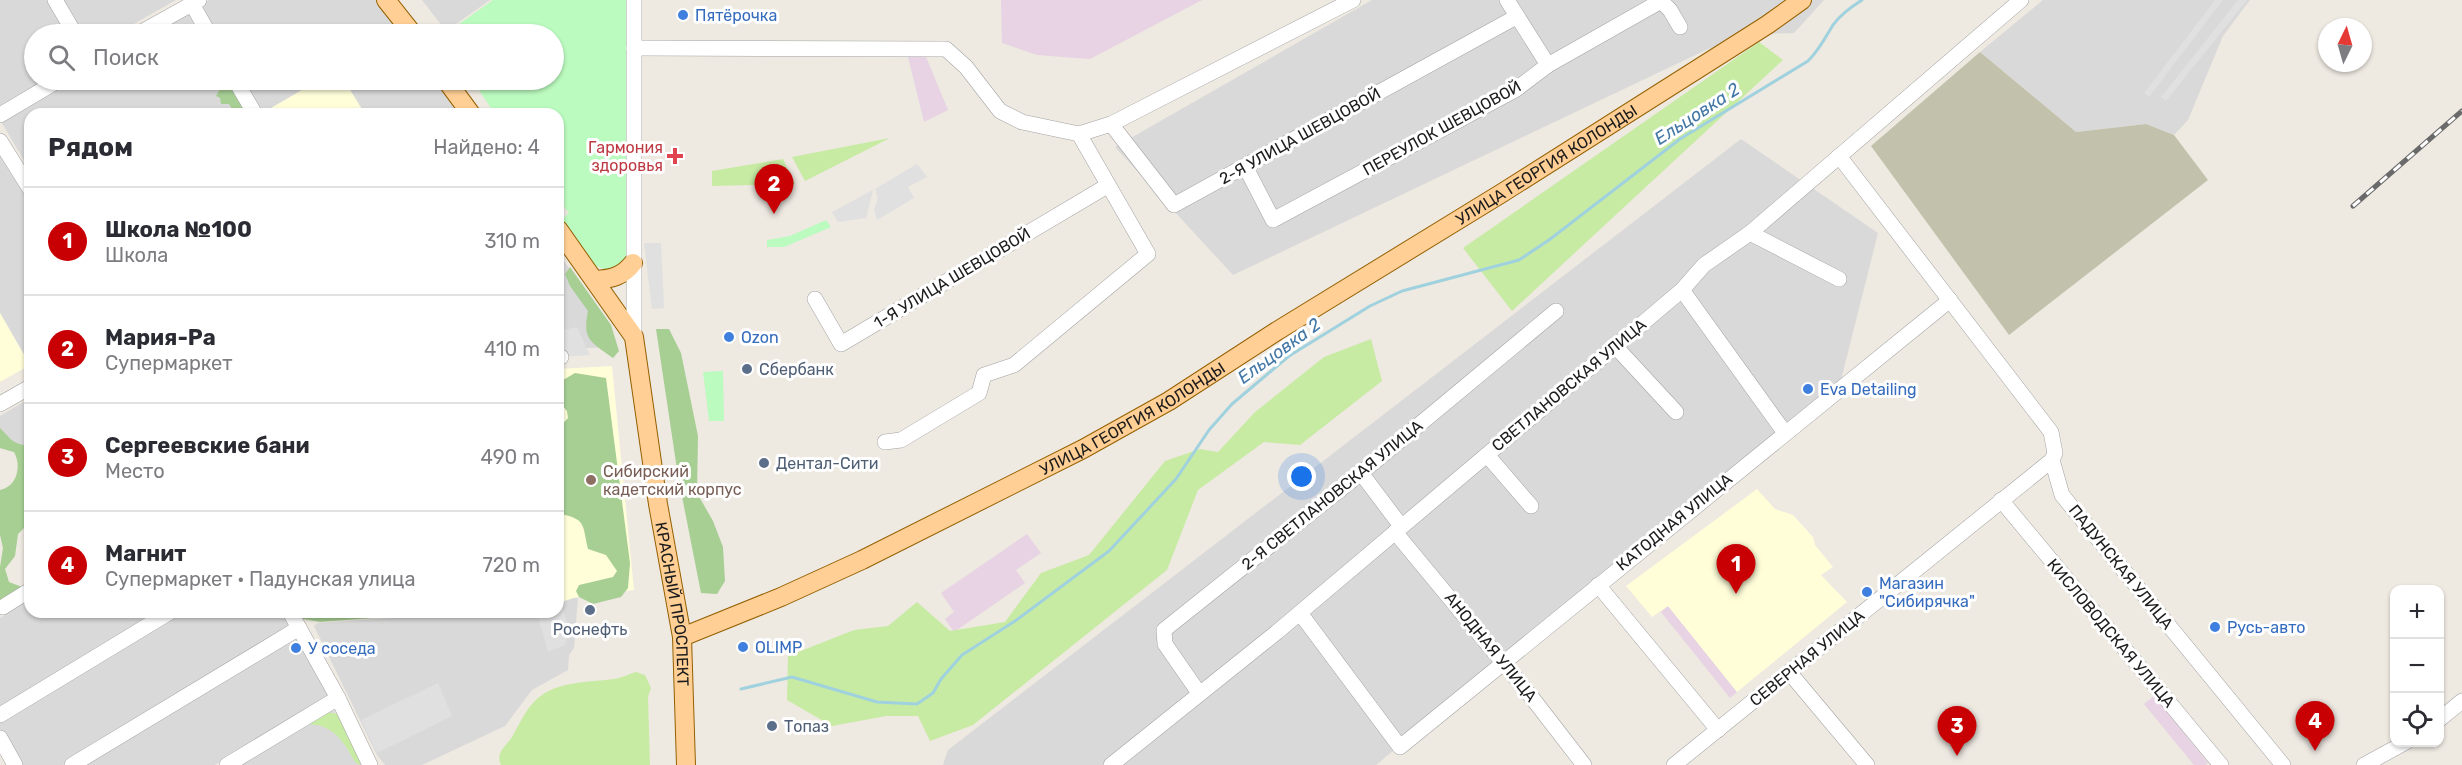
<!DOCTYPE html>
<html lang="ru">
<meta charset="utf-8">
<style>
:root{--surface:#fff;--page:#f7f7f7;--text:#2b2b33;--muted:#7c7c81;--line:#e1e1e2;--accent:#c80004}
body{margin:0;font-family:Rubik,sans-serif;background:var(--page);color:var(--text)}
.controls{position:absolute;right:18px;bottom:18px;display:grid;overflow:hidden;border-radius:12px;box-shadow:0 2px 4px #0004}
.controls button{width:54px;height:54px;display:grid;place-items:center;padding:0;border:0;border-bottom:2px solid var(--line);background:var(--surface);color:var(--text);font:30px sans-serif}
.compass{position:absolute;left:2318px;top:18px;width:54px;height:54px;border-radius:50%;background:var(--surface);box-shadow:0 2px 4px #0004;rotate:5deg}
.you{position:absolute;left:1302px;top:477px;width:21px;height:21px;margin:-15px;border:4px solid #fff;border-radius:50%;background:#1a73e8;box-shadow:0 0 0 9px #1a73e833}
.badge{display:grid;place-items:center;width:39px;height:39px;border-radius:50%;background:var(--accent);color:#fff;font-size:20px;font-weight:700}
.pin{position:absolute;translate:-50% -50px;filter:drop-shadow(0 2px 3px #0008)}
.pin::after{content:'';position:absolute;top:32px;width:21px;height:18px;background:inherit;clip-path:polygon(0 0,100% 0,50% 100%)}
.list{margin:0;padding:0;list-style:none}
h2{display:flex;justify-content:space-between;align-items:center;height:78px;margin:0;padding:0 24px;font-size:26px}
h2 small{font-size:20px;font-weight:400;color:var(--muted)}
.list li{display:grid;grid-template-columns:39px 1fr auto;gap:18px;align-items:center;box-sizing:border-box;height:108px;padding:0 24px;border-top:2px solid var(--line)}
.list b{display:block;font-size:22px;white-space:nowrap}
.list p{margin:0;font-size:20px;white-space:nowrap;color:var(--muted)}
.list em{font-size:20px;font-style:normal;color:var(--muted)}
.icon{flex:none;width:33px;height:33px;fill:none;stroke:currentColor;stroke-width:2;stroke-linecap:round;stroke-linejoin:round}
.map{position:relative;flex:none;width:2462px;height:765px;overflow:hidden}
.search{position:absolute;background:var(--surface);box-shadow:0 2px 4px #0004;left:24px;top:24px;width:540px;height:66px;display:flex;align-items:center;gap:15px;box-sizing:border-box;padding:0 21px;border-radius:33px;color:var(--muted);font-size:22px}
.panel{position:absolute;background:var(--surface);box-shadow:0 2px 4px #0004;left:24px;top:108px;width:540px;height:510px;border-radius:18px}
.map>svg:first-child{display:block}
</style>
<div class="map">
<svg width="2462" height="765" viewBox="0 0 2462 765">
<rect width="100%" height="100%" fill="#eee9e1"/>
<g fill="#dad9d9">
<path d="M0,0H48L68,34H34V80H44L0,106Z"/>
<path d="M61,0H176L116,34H81Z"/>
<path d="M209,0H377L402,34H214L198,6Z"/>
<path d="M422,0H490L446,31Z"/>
<path d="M1372,0H1824L1794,33L1754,34L1708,49L1233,275L1115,147Z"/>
<path d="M2043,0H2250L2223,36L2188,120L2174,135L2146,124L2076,132L1980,52Z"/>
<path d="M189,13L201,34H152Z"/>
<path d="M76,80H227L246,114H30V171L2,123Z"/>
<path d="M240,80H435L458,114H260Z"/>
<path d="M1741,139L1878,233L1841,380L1376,765H943L948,750Z"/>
<path d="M0,151L30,200V365L0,313Z"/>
<path d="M558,253L577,279L615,347L558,349Z"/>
<path d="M30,398V457L0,448V416Z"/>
<path d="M578,597L574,648L569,655L568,670L532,690L505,726L422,765H385L377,755L314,626L318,623L481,612H558V603Z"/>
<path d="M30,598V612H160L0,706V618Z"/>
<path d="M179,612H284L293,626L63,765H20L0,730V718Z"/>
<path d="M296,635L331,695L215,765H84Z"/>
<path d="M333,709L364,765H238Z"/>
</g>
<g fill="#e7d3e4">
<path d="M1001,0H1202L1090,59L1037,55L1002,43Z"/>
<path d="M924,52L948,110L924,122L908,57Z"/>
<path d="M1027,534L1041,553L1016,570L1025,583L954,632L945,619L954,612L941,593Z"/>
<path d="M1668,606L1737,692L1730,698L1661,612Z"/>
<path d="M2154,696L2208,763L2205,765H2194L2144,704Z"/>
</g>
<g fill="#fffed9">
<path d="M319,80H344L365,114H274L271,108Z"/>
<path d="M0,313L30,365L0,382Z"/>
<path d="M612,366L634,590L573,598L558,603V369Z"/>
<path d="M1757,489L1775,509L1793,515L1813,537L1815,545L1833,567L1821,575L1847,602L1737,692L1668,606L1652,617L1626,586Z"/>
</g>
<path fill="#c2c2ac" d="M1980,52L2076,132L2146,124L2174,135L2208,180L2009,335L1871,146Z"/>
<g fill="#c8eba4">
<path d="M1759,42L1783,60L1512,311L1463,248Z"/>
<path d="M890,138L805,181L792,157Z"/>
<path d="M783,159L795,184L712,186V171Z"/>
<path d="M1371,339L1382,381L1300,445L1264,442L1198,490L1167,570L973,725L930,741L918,716H886L832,726L787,700L788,656L854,630L888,626L917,602L950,631L1005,622L1041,573L1089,555L1165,461L1200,449L1218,452L1255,412L1324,357Z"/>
<path d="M636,672L645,675L651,688L648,697L650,765H501C495,753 506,746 512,737C520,723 528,704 542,695C562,681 591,682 614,679C622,678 629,674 636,672Z"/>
<path d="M325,712L339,714L361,756L360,765L355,762C344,741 330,721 304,725Z"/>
</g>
<g fill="#a7cf94">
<path d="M215,80H232L251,114H235L229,104H221L220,98L216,96L220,89Z"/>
<path d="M570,267L611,325L619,351L613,358C591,342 582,340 588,311L570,286L565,274Z"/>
<path d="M656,329H669L681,353L698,436L697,493L713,521L723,547L725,581L717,594L701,593L678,476Z"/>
<path d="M575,373L606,378L630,563L628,588L621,597L593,604L579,597L576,591L579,585L613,577L617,571L606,555L588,549C582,522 586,520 558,513L559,428L568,418L567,411L558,400V383Z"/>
<path d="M0,428C12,440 12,444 30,446V509L27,525L18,534L15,556L5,569L9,582L30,590V607L17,597L0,603V567L3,548L0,535V490C17,487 22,466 14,452L0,448Z"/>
<path d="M297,612H450L320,622L303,619Z"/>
</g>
<g fill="#bbfbbf">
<path d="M493,0H626V258L625,262L609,271L596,266L562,219L569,213L558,199V114H495L472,80H554V34H445Z"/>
<path d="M826,220L831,227L784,247H767V240L790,236Z"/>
<path d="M723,371L724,421H709L703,372Z"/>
</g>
<g fill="#e0e0e0">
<path d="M2215,0H2223L2149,97L2144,93Z"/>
<path d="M2238,0H2247L2166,101L2161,97Z"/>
<path d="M917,164L927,177L908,187L914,198L877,220L874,210L878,198L875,189Z"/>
<path d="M873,190L866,218L838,222L832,212Z"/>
<path d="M644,243H661L664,308L652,309Z"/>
<path d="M577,327L590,355L561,357L559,331Z"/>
<path d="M562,605L569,630L565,645L548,652L538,616L548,612H558V607Z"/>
<path d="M438,683L452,716L377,753L361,720Z"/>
</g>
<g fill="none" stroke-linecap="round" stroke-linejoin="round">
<path stroke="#9fd1de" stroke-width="3" d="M741,689L792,677L877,702L917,704L933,693L941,679L962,655L1015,621L1109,551L1176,479L1209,430L1232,404L1289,356L1370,306L1402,291L1519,260L1549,240L1680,139L1808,61C1819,50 1825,38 1833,25C1840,15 1851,7 1862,0"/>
<defs>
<g id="minor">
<path d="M55,0L75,34"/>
<path d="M634,0V337"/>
<path d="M1507,0L1548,65"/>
<path d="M1660,0L1670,10L1680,27"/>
<path d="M192,4L209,34"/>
<path d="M138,34L199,0"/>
<path d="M634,48L946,49L966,67L1000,111L1022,122L1079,134L1111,124L1353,0"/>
<path d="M235,80L255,114"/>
<path d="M0,115L59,80"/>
<path d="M1111,124L1174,205L1516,17"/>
<path d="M0,141L30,189"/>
<path d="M1839,156L2051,432L2055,453L2052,460L2062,495L2283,765"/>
<path d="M1245,166L1273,220L1515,90L1548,65L1661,1"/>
<path d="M1750,233L1839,279"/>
<path d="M1682,290L1785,433"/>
<path d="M815,299L841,344L1107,186"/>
<path d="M1615,346L1676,412"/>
<path d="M558,357H561"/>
<path d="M0,404L30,387"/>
<path d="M885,442L901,440L979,393L984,375L1014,365L1148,254L1079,134"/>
<path d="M1487,455L1531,506"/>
<path d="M1361,473L1401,526"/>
<path d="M2001,500L2221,765"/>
<path d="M1395,532L1533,699L1584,765"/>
<path d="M1598,585L1718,730"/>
<path d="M3,607L30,590"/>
<path d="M290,612L338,698L370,765"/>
<path d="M1300,613L1400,747L1950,300"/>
<path d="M1789,672L1867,765"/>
<path d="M1199,693L1165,644L1164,630L1361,473L1556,311"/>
<path d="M0,715L170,612"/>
<path d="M2440,719L2462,701"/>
<path d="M0,738L15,765"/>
<path d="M72,765L299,628"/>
<path d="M227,765L338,698"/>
<path d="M1111,765L1277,632L1682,290L1704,265L1750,233L2021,0"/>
<path d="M1674,765L2052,460"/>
<path d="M2364,765L2406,742"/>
</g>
<g id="major">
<path d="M386,0L413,34"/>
<path d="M446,80L471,114"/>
<path id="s1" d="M558,229L634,337L658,504L682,637L686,765"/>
<path d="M595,280C612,279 623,276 633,263"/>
<path id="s2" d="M682,637L781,597L862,560L1083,449L1169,401L1277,331L1502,193L1767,25L1802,0"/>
</g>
</defs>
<use href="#minor" stroke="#a3a3a3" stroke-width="16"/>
<use href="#major" stroke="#946000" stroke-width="20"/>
<use href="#minor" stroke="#fff" stroke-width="15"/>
<use href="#major" stroke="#ffcf95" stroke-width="18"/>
<defs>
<path id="rail" d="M2353,206L2462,111"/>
</defs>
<use href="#rail" stroke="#6a6a6a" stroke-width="5"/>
<use href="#rail" stroke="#fff" stroke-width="3" stroke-dasharray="9" stroke-linecap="butt"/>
</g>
<g fill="#3f7fe0" stroke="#fff" stroke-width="2">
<circle cx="683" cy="15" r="6"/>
<circle cx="729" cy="337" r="6"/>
<circle cx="1808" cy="389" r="6"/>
<circle cx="1867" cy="592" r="6"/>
<circle cx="2215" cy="627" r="6"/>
<circle cx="743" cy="647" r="6"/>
<circle cx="296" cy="648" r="6"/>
</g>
<path fill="#e0444e" stroke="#fff" stroke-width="2" d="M672 147h6v6h6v6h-6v6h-6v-6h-6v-6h6z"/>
<g fill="#5c6f8a" stroke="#fff" stroke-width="2">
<circle cx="747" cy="369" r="6"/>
<circle cx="764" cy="463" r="6"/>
<circle cx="590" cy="610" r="6"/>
<circle cx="772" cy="726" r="6"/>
</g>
<circle fill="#8d6e63" stroke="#fff" stroke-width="2" cx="591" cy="480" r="6"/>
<g text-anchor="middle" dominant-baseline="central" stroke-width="6" stroke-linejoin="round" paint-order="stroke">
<g font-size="16" fill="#366cbe" stroke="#fff" text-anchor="start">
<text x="695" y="15">Пятёрочка</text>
<text x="741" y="337">Ozon</text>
<text x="1820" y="389">Eva Detailing</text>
<text x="1879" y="583">Магазин<tspan x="1879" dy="18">"Сибирячка"</tspan></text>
<text x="2227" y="627">Русь-авто</text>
<text x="755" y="647">OLIMP</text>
<text x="308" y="648">У соседа</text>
</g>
<g font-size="16" fill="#1c1c1c" stroke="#fff">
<text transform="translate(1442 128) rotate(-29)">ПЕРЕУЛОК ШЕВЦОВОЙ</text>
<text transform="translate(1300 136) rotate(-29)">2-Я УЛИЦА ШЕВЦОВОЙ</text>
<text stroke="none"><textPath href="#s2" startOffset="987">УЛИЦА ГЕОРГИЯ КОЛОНДЫ</textPath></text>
<text transform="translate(952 278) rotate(-31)">1-Я УЛИЦА ШЕВЦОВОЙ</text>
<text transform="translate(1569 385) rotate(-40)">СВЕТЛАНОВСКАЯ УЛИЦА</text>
<text stroke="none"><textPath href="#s2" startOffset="501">УЛИЦА ГЕОРГИЯ КОЛОНДЫ</textPath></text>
<text transform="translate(1332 495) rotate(-39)">2-Я СВЕТЛАНОВСКАЯ УЛИЦА</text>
<text transform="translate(1674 522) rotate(-39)">КАТОДНАЯ УЛИЦА</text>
<text transform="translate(2121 567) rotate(51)">ПАДУНСКАЯ УЛИЦА</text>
<text stroke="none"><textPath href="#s1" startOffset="402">КРАСНЫЙ ПРОСПЕКТ</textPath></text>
<text transform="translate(2111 633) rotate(50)">КИСЛОВОДСКАЯ УЛИЦА</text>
<text transform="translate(1491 647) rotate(51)">АНОДНАЯ УЛИЦА</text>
<text transform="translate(1807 658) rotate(-39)">СЕВЕРНАЯ УЛИЦА</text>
</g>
<g font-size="16" fill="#be3a42" stroke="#fff" text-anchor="end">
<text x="663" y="147">Гармония<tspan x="663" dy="18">здоровья</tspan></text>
</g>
<g font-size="16" fill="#4e5e75" stroke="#fff" text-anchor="start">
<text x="759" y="369">Сбербанк</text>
<text x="776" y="463">Дентал-Сити</text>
<text x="590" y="629" text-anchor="middle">Роснефть</text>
<text x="784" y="726">Топаз</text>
</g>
<g font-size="16" fill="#785e54" stroke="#fff" text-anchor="start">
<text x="603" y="471">Сибирский<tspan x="603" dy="18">кадетский корпус</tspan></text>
</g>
<g font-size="18" font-style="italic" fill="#4377a6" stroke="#fff">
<text transform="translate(1697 114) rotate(-33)">Ельцовка 2</text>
<text transform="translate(1279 351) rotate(-36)">Ельцовка 2</text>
</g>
</g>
</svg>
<div class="controls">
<button>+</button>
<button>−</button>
<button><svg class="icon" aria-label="locate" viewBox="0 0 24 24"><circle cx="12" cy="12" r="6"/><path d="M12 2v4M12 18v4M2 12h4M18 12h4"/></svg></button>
</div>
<svg class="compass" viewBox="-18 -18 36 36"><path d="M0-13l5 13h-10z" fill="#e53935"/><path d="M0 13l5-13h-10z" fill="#7c7c81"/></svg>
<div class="you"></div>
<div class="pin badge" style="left:1736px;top:594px">1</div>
<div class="pin badge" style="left:774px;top:214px">2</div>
<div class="pin badge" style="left:1957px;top:756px">3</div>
<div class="pin badge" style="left:2315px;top:751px">4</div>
<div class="search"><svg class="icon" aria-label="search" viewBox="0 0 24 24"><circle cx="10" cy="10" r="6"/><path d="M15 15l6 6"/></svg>Поиск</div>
<section class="panel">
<h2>Рядом<small>Найдено: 4</small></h2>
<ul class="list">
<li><span class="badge">1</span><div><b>Школа №100</b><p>Школа</p></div><em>310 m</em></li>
<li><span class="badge">2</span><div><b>Мария-Ра</b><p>Супермаркет</p></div><em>410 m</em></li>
<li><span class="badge">3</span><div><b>Сергеевские бани</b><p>Место</p></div><em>490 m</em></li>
<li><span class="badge">4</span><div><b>Магнит</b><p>Супермаркет · Падунская улица</p></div><em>720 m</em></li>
</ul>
</section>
</div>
